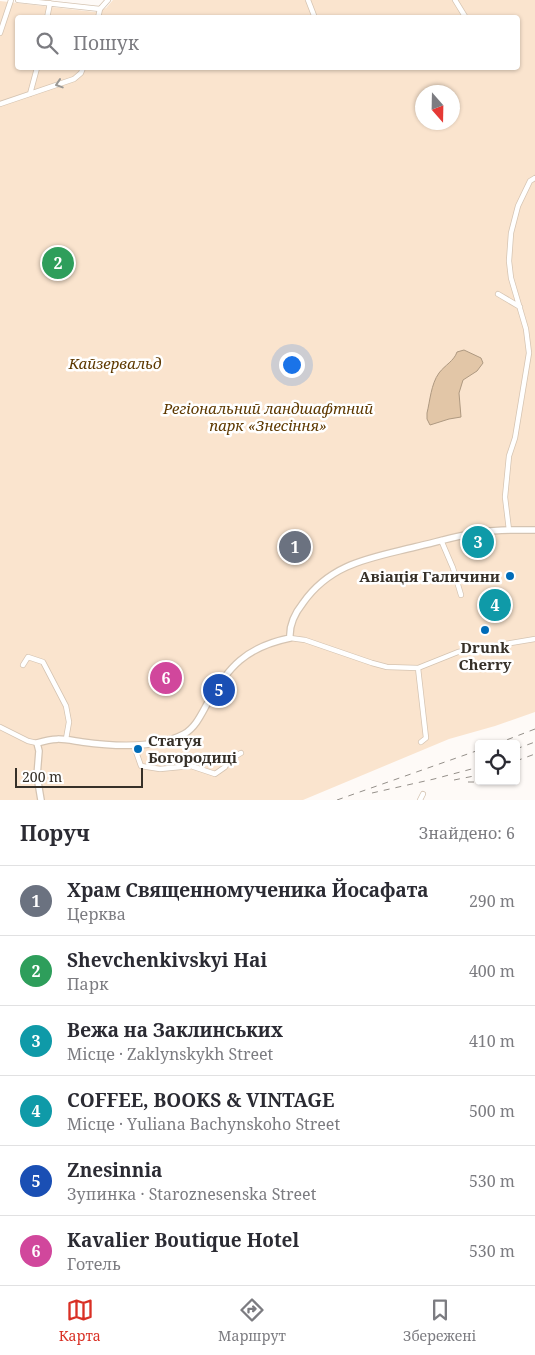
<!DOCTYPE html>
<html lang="uk">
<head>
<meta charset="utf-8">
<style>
	:root { --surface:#fff; --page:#f7f7f7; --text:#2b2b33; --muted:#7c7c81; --line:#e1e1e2; --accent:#d93025 }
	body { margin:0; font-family:"Noto Serif",serif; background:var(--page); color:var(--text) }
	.controls { position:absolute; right:15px; bottom:15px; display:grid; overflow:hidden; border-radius:5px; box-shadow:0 1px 4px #0004 }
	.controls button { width:45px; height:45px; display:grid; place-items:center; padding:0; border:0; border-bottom:1px solid var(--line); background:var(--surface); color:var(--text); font:25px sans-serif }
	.compass { position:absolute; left:415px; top:85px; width:45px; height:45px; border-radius:50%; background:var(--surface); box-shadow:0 1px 4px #0004; rotate:160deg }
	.scale { position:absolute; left:15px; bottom:12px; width:128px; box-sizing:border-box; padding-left:5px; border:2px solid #363028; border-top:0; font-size:14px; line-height:18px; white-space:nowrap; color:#363028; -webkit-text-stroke:4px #fff; paint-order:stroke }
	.you { position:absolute; left:291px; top:364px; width:18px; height:18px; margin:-12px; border:4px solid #fff; border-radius:50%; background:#1a73e8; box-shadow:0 0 0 8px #1a73e833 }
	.badge { display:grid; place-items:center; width:32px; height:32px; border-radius:50%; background:var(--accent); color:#fff; font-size:16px; font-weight:700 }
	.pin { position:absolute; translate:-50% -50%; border:2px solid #fff; box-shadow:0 1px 5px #0006 }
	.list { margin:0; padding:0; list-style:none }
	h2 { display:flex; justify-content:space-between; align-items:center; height:65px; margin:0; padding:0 20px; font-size:21px }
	h2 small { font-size:16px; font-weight:400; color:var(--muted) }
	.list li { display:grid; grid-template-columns:32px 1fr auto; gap:15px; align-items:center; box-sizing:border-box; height:70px; padding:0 20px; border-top:1px solid var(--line) }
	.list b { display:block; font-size:19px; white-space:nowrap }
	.list p { margin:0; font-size:16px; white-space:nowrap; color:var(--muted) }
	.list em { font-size:16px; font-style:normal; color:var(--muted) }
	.icon { flex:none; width:28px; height:28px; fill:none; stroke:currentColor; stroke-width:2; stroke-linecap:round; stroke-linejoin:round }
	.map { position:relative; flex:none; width:535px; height:800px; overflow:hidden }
	.search { position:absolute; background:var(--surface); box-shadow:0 1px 4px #0004; left:15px; right:15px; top:15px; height:55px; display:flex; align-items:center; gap:12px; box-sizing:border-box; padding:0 18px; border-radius:5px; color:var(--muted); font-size:19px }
	.sheet { height:485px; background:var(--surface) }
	nav { display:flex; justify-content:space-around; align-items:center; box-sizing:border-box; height:70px; border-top:1px solid var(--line); background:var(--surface); font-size:14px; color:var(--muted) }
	nav a { display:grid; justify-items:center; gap:2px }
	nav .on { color:var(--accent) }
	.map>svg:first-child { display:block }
	.green { fill:#fae4ce; fill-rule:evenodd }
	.water { fill:#e2c6a7; stroke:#ae9981 }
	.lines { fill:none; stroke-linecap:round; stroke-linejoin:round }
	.minor-casing { stroke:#d5c4b2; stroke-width:6 }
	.tertiary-casing { stroke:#d5c4b2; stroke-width:8 }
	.minor { stroke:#fff; stroke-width:4.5 }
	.tertiary { stroke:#fff; stroke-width:5.5 }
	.rail { stroke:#95908a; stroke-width:1; stroke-dasharray:6 6; stroke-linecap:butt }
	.oneway { stroke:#9a9894 }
	.poi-dot { fill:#006cb8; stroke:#fff; stroke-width:2 }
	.labels { text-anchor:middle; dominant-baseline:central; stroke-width:5; stroke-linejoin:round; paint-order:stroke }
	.park-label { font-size:15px; font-style:italic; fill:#5e3901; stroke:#fff }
	.poi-label { font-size:15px; font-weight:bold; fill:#363028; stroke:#fff; text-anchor:end }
</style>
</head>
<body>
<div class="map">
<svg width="535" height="800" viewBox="0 0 535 800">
	<rect width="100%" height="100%" fill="#fefaf7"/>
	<path class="green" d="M113,0H535V712L495,726L449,739L303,800H0V1L95,12L106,8ZM18,18H518V68H18ZM422,92H452V122H422Z"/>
	<path class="water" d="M464,350L481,358L483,363L477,371L463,380L459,393L461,417L449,419L430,425L427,419V413C430,401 431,384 439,373C445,365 454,361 457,352Z"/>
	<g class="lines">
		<g class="minor-casing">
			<path id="minor" d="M18,0L100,9
				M308,0L315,18
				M455,0L466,18
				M47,18L50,3
				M98,18L100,9L108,0
				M0,33L11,0
				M30,94L37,68
				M0,104L74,79L81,73L83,68
				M498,294L520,307
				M509,530L505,497L509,456L515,438L529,353L526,329L511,278L509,261L511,233L518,206L530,181L535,178
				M441,540L453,568L461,595
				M290,638L305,640L372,663L387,667L418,668L458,652L535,639
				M23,665L28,657L43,662L66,706L69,722L66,739
				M418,668L426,738L421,742
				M0,727L28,741L37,743
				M134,746L141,766L160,769L191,766L215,774L225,767L229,760L241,753
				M420,800L423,794"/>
		</g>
		<g class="tertiary-casing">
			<path id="tertiary" d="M41,800L37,776L39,751L37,743C57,737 62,739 82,742C111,746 156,749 184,734C195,728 201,715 207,704C228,667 246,647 290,638C289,624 295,613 303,603C331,563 371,558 415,547C437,542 459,535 482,532C499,529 517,530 535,530"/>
		</g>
		<use href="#minor" class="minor"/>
		<use href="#tertiary" class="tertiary"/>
		<path class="rail" d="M496,744L535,729
			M516,749L535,742
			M516,761L535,754
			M454,780L479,775
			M468,782H488
			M372,793L434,779L479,767
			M337,800L479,750"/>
	</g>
	<defs><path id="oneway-chevron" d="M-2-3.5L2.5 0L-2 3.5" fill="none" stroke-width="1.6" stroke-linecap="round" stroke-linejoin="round" transform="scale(1.25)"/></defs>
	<use class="oneway" href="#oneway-chevron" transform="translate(59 84) rotate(162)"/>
	<g class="poi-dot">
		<circle cx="510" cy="576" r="5"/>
		<circle cx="485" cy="630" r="5"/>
		<circle cx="138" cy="749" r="5"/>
	</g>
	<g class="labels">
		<g class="park-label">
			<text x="115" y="363">Кайзервальд</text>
			<text x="268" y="408">Регіональний ландшафтний<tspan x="268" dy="17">парк «Знесіння»</tspan></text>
		</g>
		<g class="poi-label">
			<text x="500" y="576">Авіація Галичини</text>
			<text x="485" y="647" text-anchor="middle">Drunk<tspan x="485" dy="17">Cherry</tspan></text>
			<text x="148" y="740" text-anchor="start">Статуя<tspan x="148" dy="17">Богородиці</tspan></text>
		</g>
	</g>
</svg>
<div class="controls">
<button><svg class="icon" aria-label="locate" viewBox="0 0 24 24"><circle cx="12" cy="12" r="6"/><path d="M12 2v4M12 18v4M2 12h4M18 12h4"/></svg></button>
</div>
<svg class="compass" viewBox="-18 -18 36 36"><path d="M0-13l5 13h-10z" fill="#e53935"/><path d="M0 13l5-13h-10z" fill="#7c7c81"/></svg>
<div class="scale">200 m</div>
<div class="you"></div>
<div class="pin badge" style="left:295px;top:547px;background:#6b7280">1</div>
<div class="pin badge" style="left:58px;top:263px;background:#2e9e5b">2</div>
<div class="pin badge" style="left:478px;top:542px;background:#0f9aa8">3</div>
<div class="pin badge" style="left:495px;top:605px;background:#0f9aa8">4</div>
<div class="pin badge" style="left:219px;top:690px;background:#1a4fb4">5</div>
<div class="pin badge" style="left:166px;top:678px;background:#d1479c">6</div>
<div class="search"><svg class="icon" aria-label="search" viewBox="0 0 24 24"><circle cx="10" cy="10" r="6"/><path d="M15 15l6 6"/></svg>Пошук</div>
</div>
<section class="sheet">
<h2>Поруч<small>Знайдено: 6</small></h2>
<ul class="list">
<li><span class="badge" style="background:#6b7280">1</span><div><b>Храм Священномученика Йосафата</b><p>Церква</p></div><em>290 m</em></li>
<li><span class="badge" style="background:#2e9e5b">2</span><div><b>Shevchenkivskyi Hai</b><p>Парк</p></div><em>400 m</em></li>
<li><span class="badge" style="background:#0f9aa8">3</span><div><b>Вежа на Заклинських</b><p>Місце · Zaklynskykh Street</p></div><em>410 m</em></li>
<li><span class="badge" style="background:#0f9aa8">4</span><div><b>COFFEE, BOOKS &amp; VINTAGE</b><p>Місце · Yuliana Bachynskoho Street</p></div><em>500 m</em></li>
<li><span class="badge" style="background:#1a4fb4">5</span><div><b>Znesinnia</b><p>Зупинка · Staroznesenska Street</p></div><em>530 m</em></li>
<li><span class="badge" style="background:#d1479c">6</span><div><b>Kavalier Boutique Hotel</b><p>Готель</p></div><em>530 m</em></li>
</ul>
</section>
<nav>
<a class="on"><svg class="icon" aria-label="map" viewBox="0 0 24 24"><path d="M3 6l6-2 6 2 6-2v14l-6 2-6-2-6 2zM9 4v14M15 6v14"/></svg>Карта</a>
<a><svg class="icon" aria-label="directions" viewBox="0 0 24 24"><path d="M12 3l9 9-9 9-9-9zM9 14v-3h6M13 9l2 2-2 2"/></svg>Маршрут</a>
<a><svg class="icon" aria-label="saved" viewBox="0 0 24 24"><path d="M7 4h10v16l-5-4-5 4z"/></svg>Збережені</a>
</nav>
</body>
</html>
